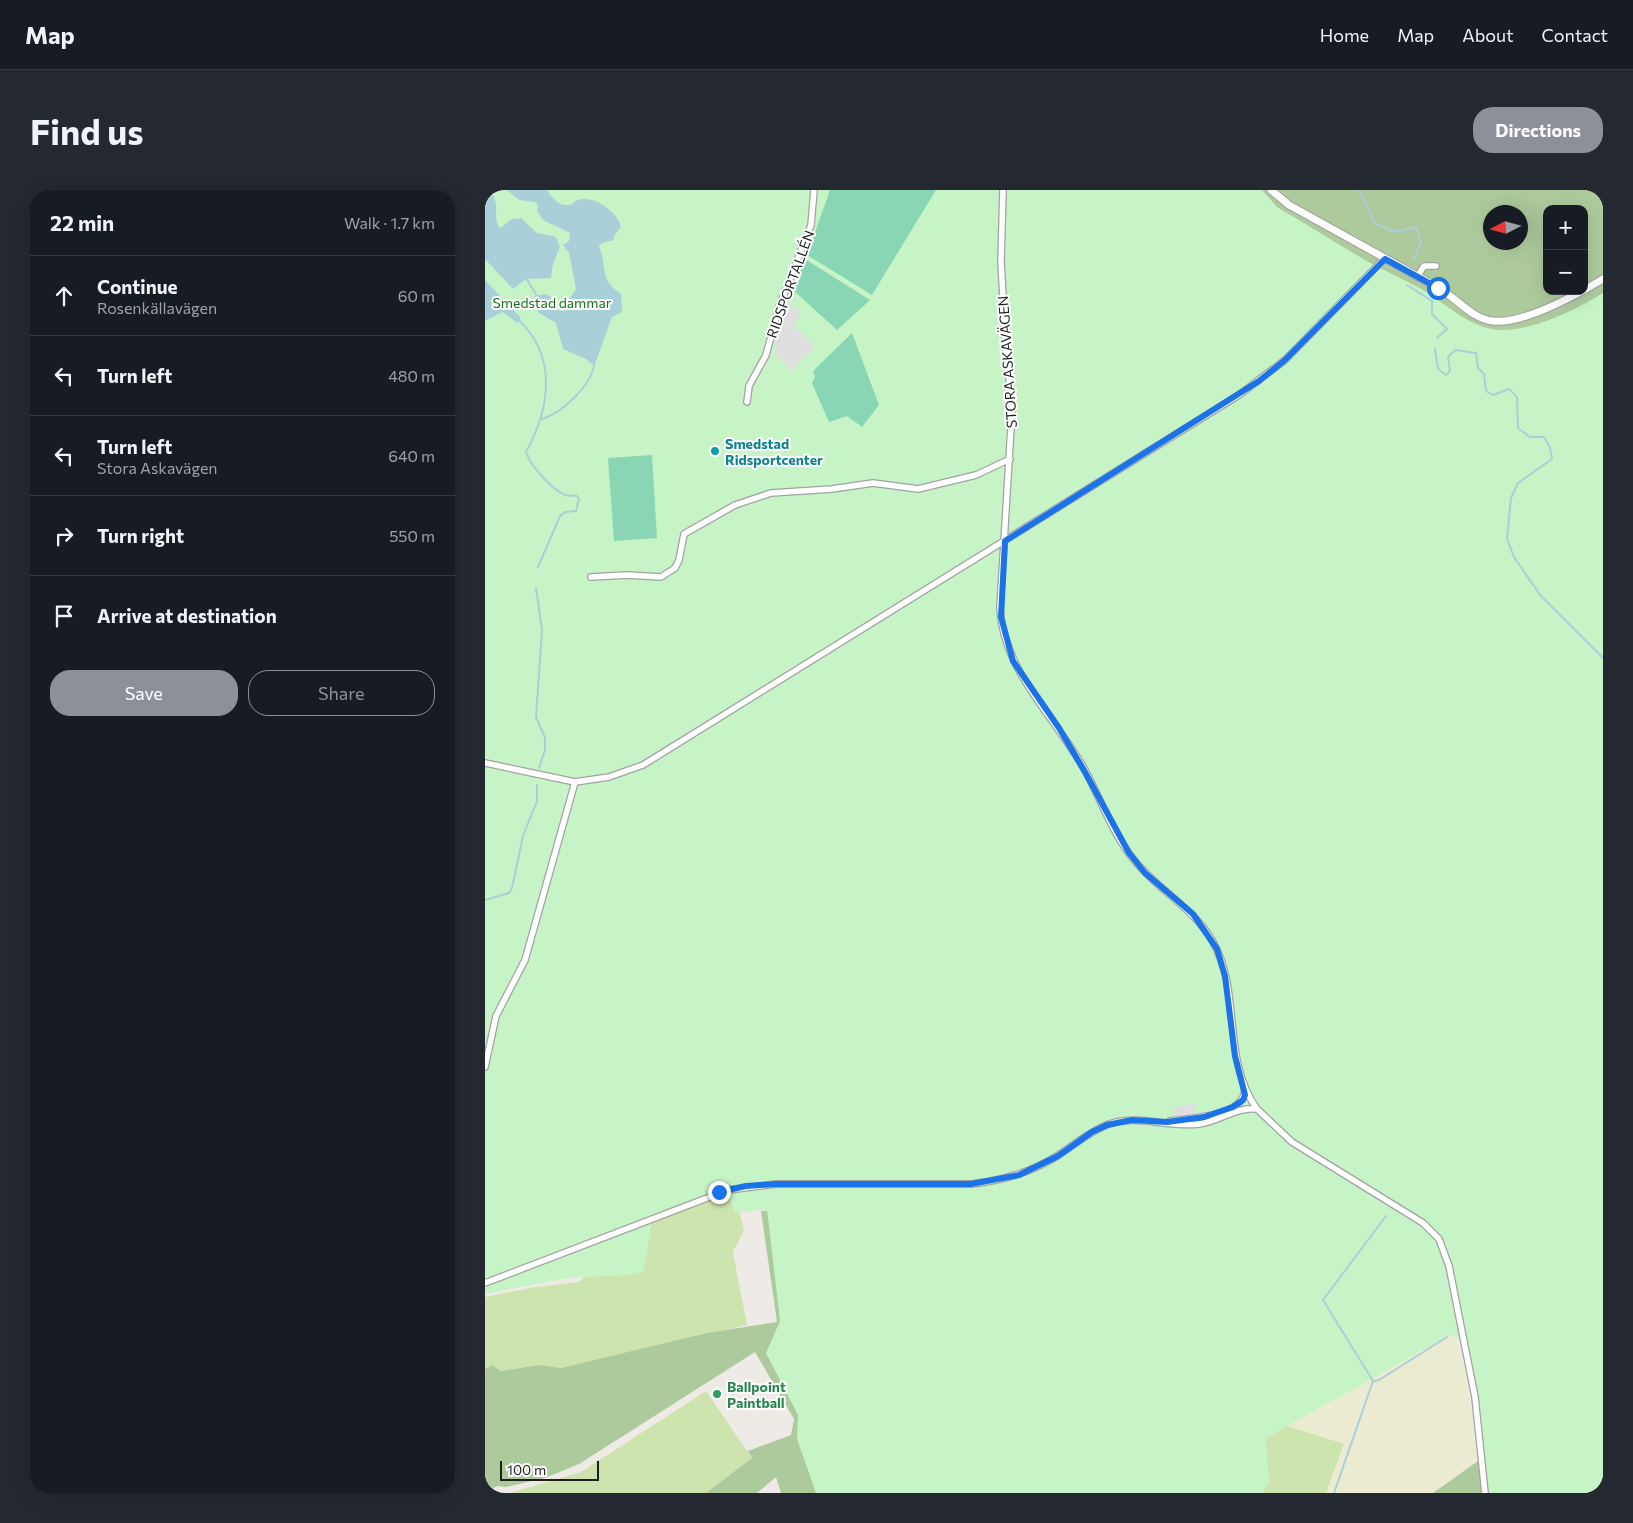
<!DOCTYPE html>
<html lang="en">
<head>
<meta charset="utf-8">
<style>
	:root { --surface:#171b24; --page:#242831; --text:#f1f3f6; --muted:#9ea1a6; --line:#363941; --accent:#8c9099 }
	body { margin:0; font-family:Commissioner,sans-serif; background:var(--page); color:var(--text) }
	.controls { position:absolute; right:15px; top:15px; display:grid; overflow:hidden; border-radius:10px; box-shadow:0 5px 20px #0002 }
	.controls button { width:45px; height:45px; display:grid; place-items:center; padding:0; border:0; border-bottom:1px solid var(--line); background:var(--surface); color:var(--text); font:25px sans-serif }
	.compass { position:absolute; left:998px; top:15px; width:45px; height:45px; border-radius:50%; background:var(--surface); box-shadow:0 5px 20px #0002; rotate:264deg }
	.scale { position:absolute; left:15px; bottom:12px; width:99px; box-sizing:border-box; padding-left:5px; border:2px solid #1e1e1e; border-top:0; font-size:14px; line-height:18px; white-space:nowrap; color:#1e1e1e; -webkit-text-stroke:4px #fff; paint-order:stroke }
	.stop { position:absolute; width:15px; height:15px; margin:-11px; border:4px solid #1a73e8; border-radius:50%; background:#fff }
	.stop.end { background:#1a73e8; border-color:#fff; box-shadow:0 1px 5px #0008 }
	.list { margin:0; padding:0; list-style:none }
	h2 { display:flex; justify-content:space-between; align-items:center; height:65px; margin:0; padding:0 20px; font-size:21px }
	h2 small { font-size:16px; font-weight:400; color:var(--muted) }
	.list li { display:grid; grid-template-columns:32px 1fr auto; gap:15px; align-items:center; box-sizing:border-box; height:80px; padding:0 20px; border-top:1px solid var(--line) }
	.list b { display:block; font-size:19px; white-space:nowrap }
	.list p { margin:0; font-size:16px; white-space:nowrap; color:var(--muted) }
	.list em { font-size:16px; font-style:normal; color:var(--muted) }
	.actions { display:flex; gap:10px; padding:15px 20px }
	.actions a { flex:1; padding:11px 0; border:1px solid var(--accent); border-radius:20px; text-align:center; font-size:18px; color:var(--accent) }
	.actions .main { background:var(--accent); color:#fff }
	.icon { flex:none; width:28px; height:28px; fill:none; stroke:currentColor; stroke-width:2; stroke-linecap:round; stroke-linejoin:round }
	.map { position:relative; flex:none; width:1118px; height:1303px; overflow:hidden; border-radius:20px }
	header { display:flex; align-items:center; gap:30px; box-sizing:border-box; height:70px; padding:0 25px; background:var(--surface); border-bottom:1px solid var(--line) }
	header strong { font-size:24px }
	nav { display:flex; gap:28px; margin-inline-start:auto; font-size:18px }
	.intro { display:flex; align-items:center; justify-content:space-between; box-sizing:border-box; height:120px; padding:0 30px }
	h1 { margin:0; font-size:35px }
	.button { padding:12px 22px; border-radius:20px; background:var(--accent); color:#fff; font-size:18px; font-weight:700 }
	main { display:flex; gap:30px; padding:0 30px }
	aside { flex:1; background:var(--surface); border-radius:20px; box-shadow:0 5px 20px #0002 }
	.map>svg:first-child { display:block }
	.farmland { fill:#ebebd2 }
	.grass { fill:#cde4af }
	.forest { fill:#adca9d; fill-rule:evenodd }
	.park { fill:#c6f4c6 }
	.pitch { fill:#8ad6b4 }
	.parking { fill:#dedede }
	.water { fill:#a9d0d8 }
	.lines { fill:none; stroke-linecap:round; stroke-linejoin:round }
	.stream { stroke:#a9d0d8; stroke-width:2 }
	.minor-casing { stroke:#a2a2a2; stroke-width:8 }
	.tertiary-casing { stroke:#a2a2a2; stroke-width:9 }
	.minor { stroke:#fff; stroke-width:5.5 }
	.tertiary { stroke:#fff; stroke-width:7 }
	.route { stroke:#1a73e8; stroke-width:6 }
	.culture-dot { fill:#0f9aa8; stroke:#fff; stroke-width:2 }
	.leisure-dot { fill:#2e9e5b; stroke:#fff; stroke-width:2 }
	.labels { text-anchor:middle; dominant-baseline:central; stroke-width:4; stroke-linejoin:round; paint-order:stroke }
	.street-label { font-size:14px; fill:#1e1e1e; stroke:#fff }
	.park-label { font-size:14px; fill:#157317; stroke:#fff }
	.culture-label { font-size:14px; font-weight:bold; fill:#0d838f; stroke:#fff; text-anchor:start }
	.leisure-label { font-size:14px; font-weight:bold; fill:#27864d; stroke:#fff; text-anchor:start }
</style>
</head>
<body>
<header>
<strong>Map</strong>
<nav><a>Home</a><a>Map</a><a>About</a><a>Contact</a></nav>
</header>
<div class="intro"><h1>Find us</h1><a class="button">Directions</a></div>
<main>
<aside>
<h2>22 min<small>Walk · 1.7 km</small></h2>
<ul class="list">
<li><svg class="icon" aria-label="ahead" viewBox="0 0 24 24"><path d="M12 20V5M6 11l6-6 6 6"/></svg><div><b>Continue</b><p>Rosenkällavägen</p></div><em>60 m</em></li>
<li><svg class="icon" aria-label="left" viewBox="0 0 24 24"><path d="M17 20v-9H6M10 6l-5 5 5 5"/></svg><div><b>Turn left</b></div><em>480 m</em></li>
<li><svg class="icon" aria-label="left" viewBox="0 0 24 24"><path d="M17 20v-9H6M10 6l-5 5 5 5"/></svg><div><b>Turn left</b><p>Stora Askavägen</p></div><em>640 m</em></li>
<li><svg class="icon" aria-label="right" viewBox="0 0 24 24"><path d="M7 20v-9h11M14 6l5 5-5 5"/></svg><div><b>Turn right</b></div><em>550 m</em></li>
<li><svg class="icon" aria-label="arrive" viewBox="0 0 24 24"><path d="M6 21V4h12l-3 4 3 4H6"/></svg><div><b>Arrive at destination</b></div></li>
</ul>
<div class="actions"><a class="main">Save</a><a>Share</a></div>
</aside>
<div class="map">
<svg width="1118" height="1303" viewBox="0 0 1118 1303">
	<rect width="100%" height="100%" fill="#eeeae5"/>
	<path class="farmland" d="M951,1117L972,1152L980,1178L993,1271L948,1303H841L859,1255L724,1211Z"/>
	<path class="grass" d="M249,1002L259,1040L248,1062L262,1135L76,1178L54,1175L16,1181L7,1175L0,1179V1107L51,1097L94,1092L156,1037L228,1008Z
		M221,1201L267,1268L221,1303H24L96,1282Z
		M724,1211L859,1254L841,1303H769Z"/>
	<path class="forest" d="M527,0H1118V428ZM1062,19H1099V101H1062ZM1006,22H1036V52H1006Z
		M299,1020L416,1303H296L291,1287L272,1303H221L267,1268L263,1261L306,1245L309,1229L270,1162L94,1274L60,1288L21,1297L13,1296L0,1301V1179L7,1175L16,1181L54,1175L76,1178L222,1143L292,1132L276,1021Z
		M993,1271L1003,1303H948Z"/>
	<path class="park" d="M0,0H777L792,17L802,23C828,38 854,55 880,70C899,81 919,89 938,100C961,114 986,139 1015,140C1047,141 1091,120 1118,103V1303H1001L981,1155L966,1144L781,1248L784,1291L778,1303H331L312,1249L313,1225L281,1163L295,1131L282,1019L250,1023L242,1001L167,1029L159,1081L144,1085L83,1088L0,1104Z"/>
	<path class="pitch" d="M345,0H451L387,105L322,65Z
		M320,69L385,110L352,140L307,99Z
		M367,143L394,215L377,237L362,226L344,232L327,193L330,187L328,181Z
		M167,265L172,348L129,351L123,268Z"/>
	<path class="parking" d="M304,112L317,124L308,135L330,156L307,181L289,163L291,160L290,149L294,139L293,131L299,125L296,122Z
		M709,913L711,924L691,929L688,918Z"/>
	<path class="water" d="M0,0H5C17,16 6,27 15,38L27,29L36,28L52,43L71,47L75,57L68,74L66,88L41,89L28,99L0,69Z
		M22,0H62C67,9 76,18 87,14C99,0 132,18 136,37L129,46V50L117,53L114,56C123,78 113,89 136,104L137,122L127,127L110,174L105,173L101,169L78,159L71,133L54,123L48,114L50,106L60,104L65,106L71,120L80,121L84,117L82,112L91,99L84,63L78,55L84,51L85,43L58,30L52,21L53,15L50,12L34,10Z
		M0,90L36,128L32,133L18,122L0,131Z"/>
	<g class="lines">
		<path class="stream" d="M874,0L890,33L910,42L931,37L936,52L929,69
			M41,88L52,106
			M922,95L947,111V124L962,139L952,148
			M33,129C73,167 65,218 41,262C45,275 67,300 80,305C84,306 88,305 92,306L94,309L91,321L80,322L75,326L53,377
			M950,158L953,179L961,185L965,181L963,167L970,160L991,163L993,178L999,184L1001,201L1008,205L1024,199L1032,207L1033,238L1045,247H1059L1065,257L1067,269L1033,293L1026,308L1022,349L1029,367L1055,405L1118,468
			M57,229C77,223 110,193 109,171
			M51,398L57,440L51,527L60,548V560L54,578
			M0,710L24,703L27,698L38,646L52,611V595
			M889,1191L894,1190L962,1147
			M849,1303L888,1191L838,1110L901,1026"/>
		<g class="minor-casing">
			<path id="minor" d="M518,0L516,72L520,142L527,221L515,417C518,482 571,527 601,582C617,612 628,645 650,671C674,701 709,718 728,752C757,804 736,869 772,919
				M932,87L939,76H951
				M262,212L264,196L281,165L294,117L326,35L329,0
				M106,387L142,385L176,387L190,378L194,370L199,344L250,315L286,303L347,299L388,293L433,299L491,285L525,269
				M0,573L90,592
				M0,877L11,826L40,770L90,592L124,587L158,575L754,205L800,170L899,69
				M685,931C705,928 758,927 760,900
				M0,1093L243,1000L291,994H487C518,990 545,983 572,966C589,955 605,941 624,934C655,924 683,938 714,934C734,932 752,916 772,919L807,952L938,1033L954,1049L964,1076L990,1207L1000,1303"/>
		</g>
		<g class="tertiary-casing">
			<path id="tertiary" d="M786,0L804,15C854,43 904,70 954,98C971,108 987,129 1008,131C1034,134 1075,113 1097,101
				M1099,100L1118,89"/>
		</g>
		<use href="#minor" class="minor"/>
		<use href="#tertiary" class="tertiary"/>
	</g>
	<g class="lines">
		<path class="route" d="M234,1002L261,996L291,994H486L534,985L573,966L607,942L622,935L647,930L682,932L719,927L748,917L758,910L760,905L750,866L740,786L732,759L708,724L660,683L644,663L600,582L574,538L528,471L516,427L520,351L774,191L800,170L900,69L953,98"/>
	</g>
	<circle class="culture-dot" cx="230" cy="261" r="5"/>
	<circle class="leisure-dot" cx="232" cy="1204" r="5"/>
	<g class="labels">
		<g class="street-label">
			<text transform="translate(305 94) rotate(-70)">RIDSPORTALLÉN</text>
			<text transform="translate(522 172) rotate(-94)">STORA ASKAVÄGEN</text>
		</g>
		<g class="park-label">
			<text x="67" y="112">Smedstad dammar</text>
		</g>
		<g class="culture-label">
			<text x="240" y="253">Smedstad<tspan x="240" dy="16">Ridsportcenter</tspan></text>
		</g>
		<g class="leisure-label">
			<text x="242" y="1196">Ballpoint<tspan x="242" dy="16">Paintball</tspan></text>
		</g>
	</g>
</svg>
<div class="controls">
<button>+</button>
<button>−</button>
</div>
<svg class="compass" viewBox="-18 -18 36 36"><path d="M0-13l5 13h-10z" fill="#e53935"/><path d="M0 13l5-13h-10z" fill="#9ea1a6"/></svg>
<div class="scale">100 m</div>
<div class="stop" style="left:953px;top:98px"></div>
<div class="stop end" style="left:234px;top:1002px"></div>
</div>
</main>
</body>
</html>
